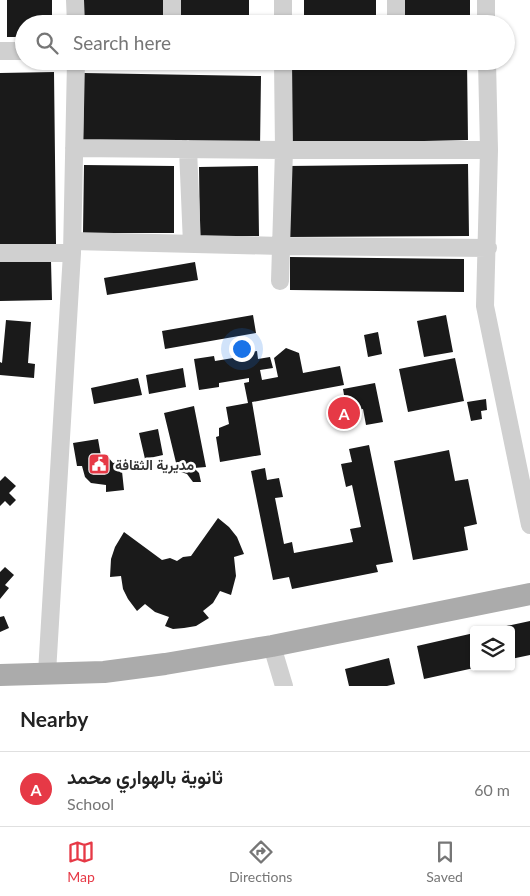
<!DOCTYPE html>
<html lang="en">
<head>
<meta charset="utf-8">
<style>
	:root { --surface:#fff; --page:#f2f2f2; --text:#222; --muted:#767676; --line:#e0e0e0; --accent:#e63946 }
	body { margin:0; font-family:Lato,Vazirmatn,sans-serif; background:var(--page); color:var(--text) }
	.controls { position:absolute; right:15px; bottom:15px; display:grid; overflow:hidden; border-radius:5px; box-shadow:0 1px 4px #0004 }
	.controls button { width:45px; height:45px; display:grid; place-items:center; padding:0; border:0; border-bottom:1px solid var(--line); background:var(--surface); color:var(--text); font:25px sans-serif }
	.you { position:absolute; left:241px; top:348px; width:18px; height:18px; margin:-12px; border:4px solid #fff; border-radius:50%; background:#1a73e8; box-shadow:0 0 0 8px #1a73e833 }
	.badge { display:grid; place-items:center; width:32px; height:32px; border-radius:50%; background:var(--accent); color:#fff; font-size:16px; font-weight:700 }
	.pin { position:absolute; translate:-50% -50%; border:2px solid #fff; box-shadow:0 1px 5px #0006 }
	.list { margin:0; padding:0; list-style:none }
	h2 { display:flex; justify-content:space-between; align-items:center; height:65px; margin:0; padding:0 20px; font-size:21px }
	h2 small { font-size:16px; font-weight:400; color:var(--muted) }
	.list li { display:grid; grid-template-columns:32px 1fr auto; gap:15px; align-items:center; box-sizing:border-box; height:75px; padding:0 20px; border-top:1px solid var(--line) }
	.list b { display:block; font-size:19px; white-space:nowrap }
	.list p { margin:0; font-size:16px; white-space:nowrap; color:var(--muted) }
	.list em { font-size:16px; font-style:normal; color:var(--muted) }
	.icon { flex:none; width:28px; height:28px; fill:none; stroke:currentColor; stroke-width:2; stroke-linecap:round; stroke-linejoin:round }
	.map { position:relative; flex:none; width:530px; height:686px; overflow:hidden }
	.search { position:absolute; background:var(--surface); box-shadow:0 1px 4px #0004; left:15px; right:15px; top:15px; height:55px; display:flex; align-items:center; gap:12px; box-sizing:border-box; padding:0 18px; border-radius:28px; color:var(--muted); font-size:19px }
	.sheet { height:140px; background:var(--surface) }
	nav { display:flex; justify-content:space-around; align-items:center; box-sizing:border-box; height:70px; border-top:1px solid var(--line); background:var(--surface); font-size:14px; color:var(--muted) }
	nav a { display:grid; justify-items:center; gap:2px }
	nav .on { color:var(--accent) }
	.map>svg:first-child { display:block }
	.building { fill:#1a1a1a }
	.lines { fill:none; stroke-linecap:round; stroke-linejoin:round }
	.minor { stroke:#d0d0d0; stroke-width:18 }
	.major { stroke:#ababab; stroke-width:22 }
	.labels { text-anchor:middle; dominant-baseline:central; stroke-width:5; stroke-linejoin:round; paint-order:stroke }
	.poi-label { font-size:14px; font-weight:bold; fill:#333; stroke:#fff; text-anchor:start }
</style>
</head>
<body>
<div class="map">
<svg width="530" height="686" viewBox="0 0 530 686">
	<rect width="100%" height="100%" fill="#fff"/>
	<path class="building" d="M7,0H52V24H24V37H7Z
		M82,0H163L164,24H83Z
		M178,0H249V24H179Z
		M304,0H376V24H304Z
		M402,0H470V24H402Z
		M467,61L468,140L292,144L290,64Z
		M54,72L56,244L0,245V73Z
		M84,73L261,76L260,148L83,145Z
		M468,164L469,236L288,237V166Z
		M84,165L174,166V233H83Z
		M258,166L259,236L200,237L199,167Z
		M290,257L464,259V292L290,290Z
		M51,261L52,300L0,301V262Z
		M195,262L198,280L107,295L104,278Z
		M253,315L256,333L165,349L162,331Z
		M446,315L453,352L424,357L417,321Z
		M6,320L31,322L28,363L35,364L34,378L0,375V362L2,363Z
		M378,332L382,354L368,357L364,335Z
		M286,348L299,353L303,373L340,366L344,385L252,402L261,455L220,462L216,437L219,436V428L229,424L226,407L248,403L244,383L249,382V378L219,383V387L199,390L194,359L214,356L215,361L245,356L244,353L257,351L258,359L270,357L273,368L260,370L262,380L278,377L274,358Z
		M455,358L464,401L408,412L399,369Z
		M183,368L186,387L149,394L146,375Z
		M138,378L142,395L94,404L91,388Z
		M375,383L383,422L366,425L363,409L347,412L343,389Z
		M486,399L487,410L481,411L482,419L471,421L467,402Z
		M194,406L206,467L194,468L199,473L201,482H193L187,474L178,471L164,413Z
		M158,429L163,455L145,459L139,433Z
		M98,439L101,456L108,457L113,463L121,462L124,490L106,492V485L91,483L85,477L82,466H77L73,443Z
		M369,445L393,562L376,565L378,572L292,589L289,577L273,580L251,471L265,468L267,480L279,478L283,497L275,498L284,544L292,542L294,553L353,542L350,529L361,527L352,485L346,487L341,464L352,462L349,449Z
		M449,450L455,481L468,479L477,524L464,527L468,550L413,560L394,461Z
		M5,476L16,486L9,493L16,500L10,506L5,501L0,506V481Z
		M218,518L229,527L237,537L244,554L234,557L236,576L231,595L220,591L213,603L203,611L209,618L196,626L184,628L173,629L165,626L169,617L155,612L145,604L137,611L128,599L123,589L121,576L110,577L111,559L115,547L124,532L162,560L170,558L177,561L183,557L191,556Z
		M5,567L14,575L5,585L9,588L0,599V572Z
		M4,616L9,628L0,632V617Z
		M530,621V655L511,659V630L492,629Z
		M474,633V668L424,679L417,646Z
		M389,658L395,684L387,686H349L345,669Z"/>
	<g class="lines">
		<path class="minor" d="M75,0L76,24
			M172,0V24
			M283,0V24
			M396,0V24
			M486,0V24
			M0,51H24
			M487,61L489,150L485,306L530,525
			M74,148L284,150H489
			M188,149L192,244
			M73,241L281,246L488,248
			M0,253H72
			M280,281L284,150L283,61
			M272,646L284,686
			M47,673L72,253L76,61"/>
		<path class="major" d="M0,675L104,672L165,664L272,646L530,594"/>
	</g>
	<defs>
		<g id="civic-square" transform="scale(1.125)"><rect x="-9" y="-9" width="18" height="18" rx="4" fill="#e63946" stroke="#fff"/><path d="M-.6-6.5H3V-4.5H.6V-3L4-1V1h2V6H-6V1h2V-1L-.6-3ZM-1.2 2.5V6h2.4V2.5Z" fill="#fff"/></g>
	</defs>
	<g fill-rule="evenodd">
		<use href="#civic-square" x="99" y="464"/>
	</g>
	<g class="labels">
		<g class="poi-label">
			<text x="115" y="464">مديرية الثقافة</text>
		</g>
	</g>
</svg>
<div class="controls">
<button><svg class="icon" aria-label="layers" viewBox="0 0 24 24"><path d="M12 4l9 5-9 5-9-5zM3 14l9 5 9-5"/></svg></button>
</div>
<div class="you"></div>
<div class="pin badge" style="left:344px;top:413px">A</div>
<div class="search"><svg class="icon" aria-label="search" viewBox="0 0 24 24"><circle cx="10" cy="10" r="6"/><path d="M15 15l6 6"/></svg>Search here</div>
</div>
<section class="sheet">
<h2>Nearby<small></small></h2>
<ul class="list">
<li><span class="badge">A</span><div><b>ثانوية بالهواري محمد</b><p>School</p></div><em>60 m</em></li>
</ul>
</section>
<nav>
<a class="on"><svg class="icon" aria-label="map" viewBox="0 0 24 24"><path d="M3 6l6-2 6 2 6-2v14l-6 2-6-2-6 2zM9 4v14M15 6v14"/></svg>Map</a>
<a><svg class="icon" aria-label="directions" viewBox="0 0 24 24"><path d="M12 3l9 9-9 9-9-9zM9 14v-3h6M13 9l2 2-2 2"/></svg>Directions</a>
<a><svg class="icon" aria-label="saved" viewBox="0 0 24 24"><path d="M7 4h10v16l-5-4-5 4z"/></svg>Saved</a>
</nav>
</body>
</html>
